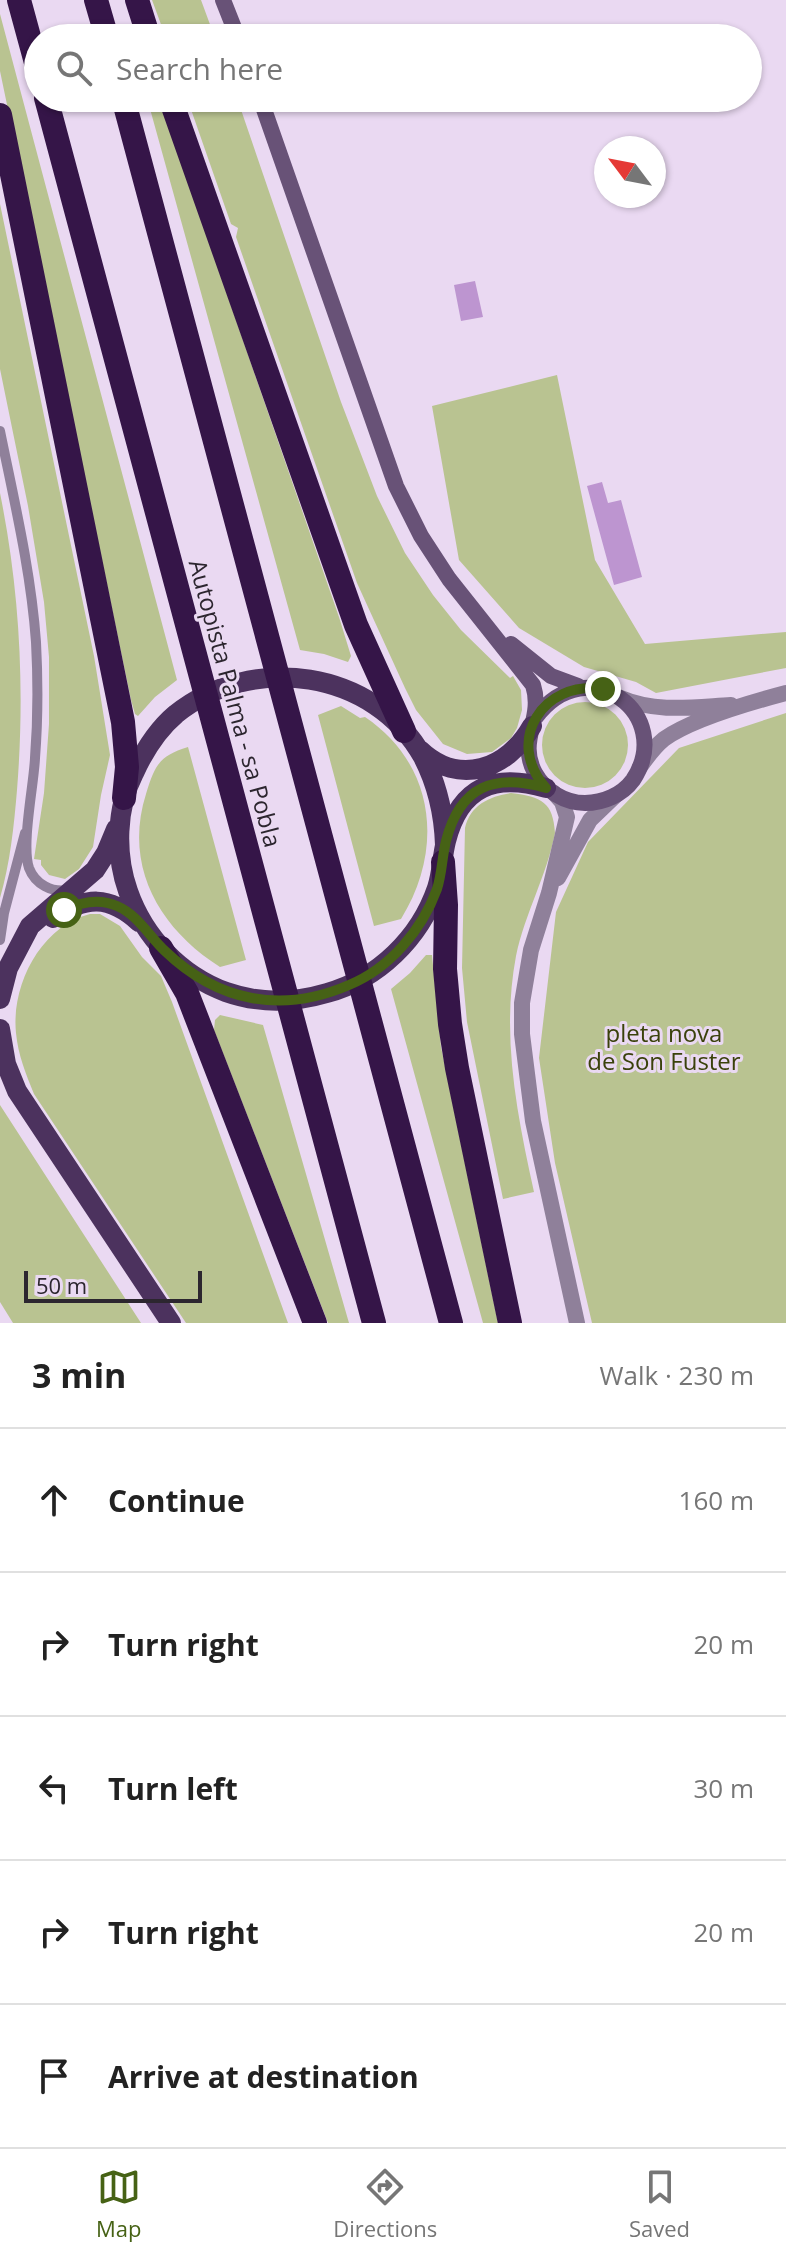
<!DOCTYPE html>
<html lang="en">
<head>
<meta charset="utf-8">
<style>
	:root { --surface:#fff; --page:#f6f6f6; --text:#222; --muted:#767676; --line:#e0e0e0; --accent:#466215 }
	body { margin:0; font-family:"Open Sans",sans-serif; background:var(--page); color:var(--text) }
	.compass { position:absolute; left:594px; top:136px; width:72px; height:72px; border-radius:50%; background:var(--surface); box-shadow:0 2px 6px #0004; rotate:302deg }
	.scale { position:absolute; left:24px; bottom:20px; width:178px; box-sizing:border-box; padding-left:8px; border:4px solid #2c262f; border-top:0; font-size:22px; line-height:28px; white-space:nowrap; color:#2c262f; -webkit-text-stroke:6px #ead9f2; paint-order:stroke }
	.stop { position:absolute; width:24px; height:24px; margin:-18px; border:6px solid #466215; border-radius:50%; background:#fff }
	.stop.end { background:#466215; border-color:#fff; box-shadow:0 2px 8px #0008 }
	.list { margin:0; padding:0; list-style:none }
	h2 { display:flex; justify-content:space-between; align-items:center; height:104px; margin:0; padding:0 32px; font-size:34px }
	h2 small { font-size:26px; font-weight:400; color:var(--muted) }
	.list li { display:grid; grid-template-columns:52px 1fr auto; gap:24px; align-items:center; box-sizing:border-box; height:144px; padding:0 32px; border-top:2px solid var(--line) }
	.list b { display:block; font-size:30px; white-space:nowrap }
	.list em { font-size:26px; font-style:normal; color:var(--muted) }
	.icon { flex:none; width:44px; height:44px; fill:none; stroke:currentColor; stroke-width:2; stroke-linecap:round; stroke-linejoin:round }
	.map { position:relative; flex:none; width:786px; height:1323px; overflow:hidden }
	.search { position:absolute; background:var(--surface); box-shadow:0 2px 6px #0004; left:24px; right:24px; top:24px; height:88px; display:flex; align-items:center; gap:20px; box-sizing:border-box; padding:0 28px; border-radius:44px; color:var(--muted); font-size:30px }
	.sheet { height:824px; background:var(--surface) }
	nav { display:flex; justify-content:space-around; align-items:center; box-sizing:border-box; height:112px; border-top:2px solid var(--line); background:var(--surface); font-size:22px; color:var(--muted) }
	nav a { display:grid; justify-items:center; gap:4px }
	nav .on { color:var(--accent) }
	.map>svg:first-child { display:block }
	.green { fill:#b9c391 }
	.building { fill:#bd95d0 }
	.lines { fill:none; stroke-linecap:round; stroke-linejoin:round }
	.lane { stroke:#8f809a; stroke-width:10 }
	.street { stroke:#8f809a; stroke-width:16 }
	.secondary { stroke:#685277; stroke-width:16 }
	.primary { stroke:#4c325e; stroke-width:20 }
	.highway { stroke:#351548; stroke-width:24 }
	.route { stroke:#466215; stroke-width:10 }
	.labels { text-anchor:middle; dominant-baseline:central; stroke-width:6; stroke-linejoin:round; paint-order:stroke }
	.street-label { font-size:24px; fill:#2c262f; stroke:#ead9f2 }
	.park-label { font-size:24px; fill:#3a410b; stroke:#ead9f2 }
</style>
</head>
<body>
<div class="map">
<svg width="786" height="1323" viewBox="0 0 786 1323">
	<rect width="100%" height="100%" fill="#ead9f2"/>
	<path class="green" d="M152,0H201L215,38H166Z
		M0,14L177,680L155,697L138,716L135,714L131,700L0,71Z
		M147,98H159L339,617L351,656L348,662L324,654L300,650Z
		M187,98H237L341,402L377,496L405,553L433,595L461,630L510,678L513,676L521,690L522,710L517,728L511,738L492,752L467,754L443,744L416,710L405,688L357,583L236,237L238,228L231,224Z
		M0,204L94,656L110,755L101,795L93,847L79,869L65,879L49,875L41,865V860L34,859L44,793L49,724V657L44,602L28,506L0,369Z
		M557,375L595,560L645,644L786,632V668L656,693L636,682L584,667L519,628L459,560L432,406Z
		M0,493C20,592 25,690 17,790C14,826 10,864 0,898Z
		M542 745a43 43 0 1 1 86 0a43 43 0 1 1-86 0Z
		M341,706L360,718L365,717C436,765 444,850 401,919L374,926L318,715Z
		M786,713V1323H592L555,1163L539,1058L556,912L588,842L679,748Z
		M188,747L246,960L220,967C160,929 123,867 146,794C155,765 159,756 188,747Z
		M511,793C542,797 553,802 555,833C547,875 525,913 516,956C501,1036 517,1114 534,1192L503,1199L467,1022L462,968L465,828C470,805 490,796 511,793Z
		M90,914H100L120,926L142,957L161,976L172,1002L288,1323H186L34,1094C26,1074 18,1055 16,1033C11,985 41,926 90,914Z
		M426,955H432L441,1047L498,1323H483L391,989L410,973Z
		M220,1015L263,1025L349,1323H328L214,1030L215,1020Z
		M0,1105L141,1323H13L0,1302Z"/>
	<path class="building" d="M475,281L483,317L461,321L454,285Z
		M602,482L608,503L621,500L642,577L614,585L587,486Z"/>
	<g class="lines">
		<path class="lane" d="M0,431C14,500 31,571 36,642C38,680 38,720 35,758C34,784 21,845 29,868C35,884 52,893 68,890
			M0,940L4,913L25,833"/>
		<path class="street" d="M621,698C656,713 694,707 731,705
			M640,767C647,757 654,747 664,739C692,719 752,702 786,693
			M554,793L562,802L567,817L549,893L531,950L522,1003V1034L533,1121L577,1323
			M558,878L590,820L615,796"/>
		<path class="secondary" d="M223,0L238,38
			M260,98L396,486L421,536L449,579L533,685C544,719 517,740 535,773C545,791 565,803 585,803C603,803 622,795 633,780C676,715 588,648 536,717
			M511,644L551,676L578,686"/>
		<path class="primary" d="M420,750C459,787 508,769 532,726
			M445,845C444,815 437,784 423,757C374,669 252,653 176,714C157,730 144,751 134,773C116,808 115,854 128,891C144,937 180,975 226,992C260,1004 293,1003 327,993C378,979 420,938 437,888C442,873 442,857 446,841C460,786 495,773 546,788
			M53,918C86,896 109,895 139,922
			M0,999L8,968L30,926L95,870L106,853L116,829
			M0,1029L6,1064L17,1091L171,1323"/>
		<path class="highway" d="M19,0L38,70
			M96,0L107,38
			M137,0L149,38
			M46,98L374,1323
			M123,98L451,1323
			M170,98L356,625L404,731
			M0,115L123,722L127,767L124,798
			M443,862L446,905L445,969L450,1024L457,1068L510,1323
			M161,948L187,993L315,1323"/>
	</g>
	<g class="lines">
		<path class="route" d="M64,910C81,902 99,898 117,906C138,915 149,936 165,951C218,1002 282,1014 349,985C390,968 422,930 437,889C442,874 442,857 446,841C460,786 494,773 546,788C504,741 543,680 603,689"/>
	</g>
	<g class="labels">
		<g class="street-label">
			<text transform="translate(236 703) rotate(75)">Autopista Palma - sa Pobla</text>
		</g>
		<g class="park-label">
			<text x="664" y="1032">pleta nova<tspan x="664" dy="28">de Son Fuster</tspan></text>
		</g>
	</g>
</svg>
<svg class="compass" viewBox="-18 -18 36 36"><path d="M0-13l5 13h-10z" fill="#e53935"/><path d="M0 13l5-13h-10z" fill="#767676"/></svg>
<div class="scale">50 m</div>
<div class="stop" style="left:64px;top:910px"></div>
<div class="stop end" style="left:603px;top:689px"></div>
<div class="search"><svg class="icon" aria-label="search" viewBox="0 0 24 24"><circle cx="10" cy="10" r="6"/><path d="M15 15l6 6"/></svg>Search here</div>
</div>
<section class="sheet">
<h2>3 min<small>Walk · 230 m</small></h2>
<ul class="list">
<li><svg class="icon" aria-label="ahead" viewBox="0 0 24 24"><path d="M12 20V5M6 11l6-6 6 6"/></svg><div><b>Continue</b></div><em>160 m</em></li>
<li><svg class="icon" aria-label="right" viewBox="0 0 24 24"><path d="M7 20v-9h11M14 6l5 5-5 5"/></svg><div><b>Turn right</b></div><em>20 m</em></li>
<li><svg class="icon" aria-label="left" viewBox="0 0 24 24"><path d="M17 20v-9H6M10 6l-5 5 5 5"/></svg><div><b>Turn left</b></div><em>30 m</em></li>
<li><svg class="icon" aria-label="right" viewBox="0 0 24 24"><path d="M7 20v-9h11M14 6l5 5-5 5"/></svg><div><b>Turn right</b></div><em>20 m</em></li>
<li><svg class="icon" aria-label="arrive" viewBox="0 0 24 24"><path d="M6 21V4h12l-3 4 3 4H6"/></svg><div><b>Arrive at destination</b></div></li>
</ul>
</section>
<nav>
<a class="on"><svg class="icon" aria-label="map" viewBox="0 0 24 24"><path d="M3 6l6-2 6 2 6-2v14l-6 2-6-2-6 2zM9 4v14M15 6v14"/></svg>Map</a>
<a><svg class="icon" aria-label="directions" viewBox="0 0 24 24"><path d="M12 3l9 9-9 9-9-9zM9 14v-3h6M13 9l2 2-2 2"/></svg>Directions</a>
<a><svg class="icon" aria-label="saved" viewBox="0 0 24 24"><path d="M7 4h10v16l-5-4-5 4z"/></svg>Saved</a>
</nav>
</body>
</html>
